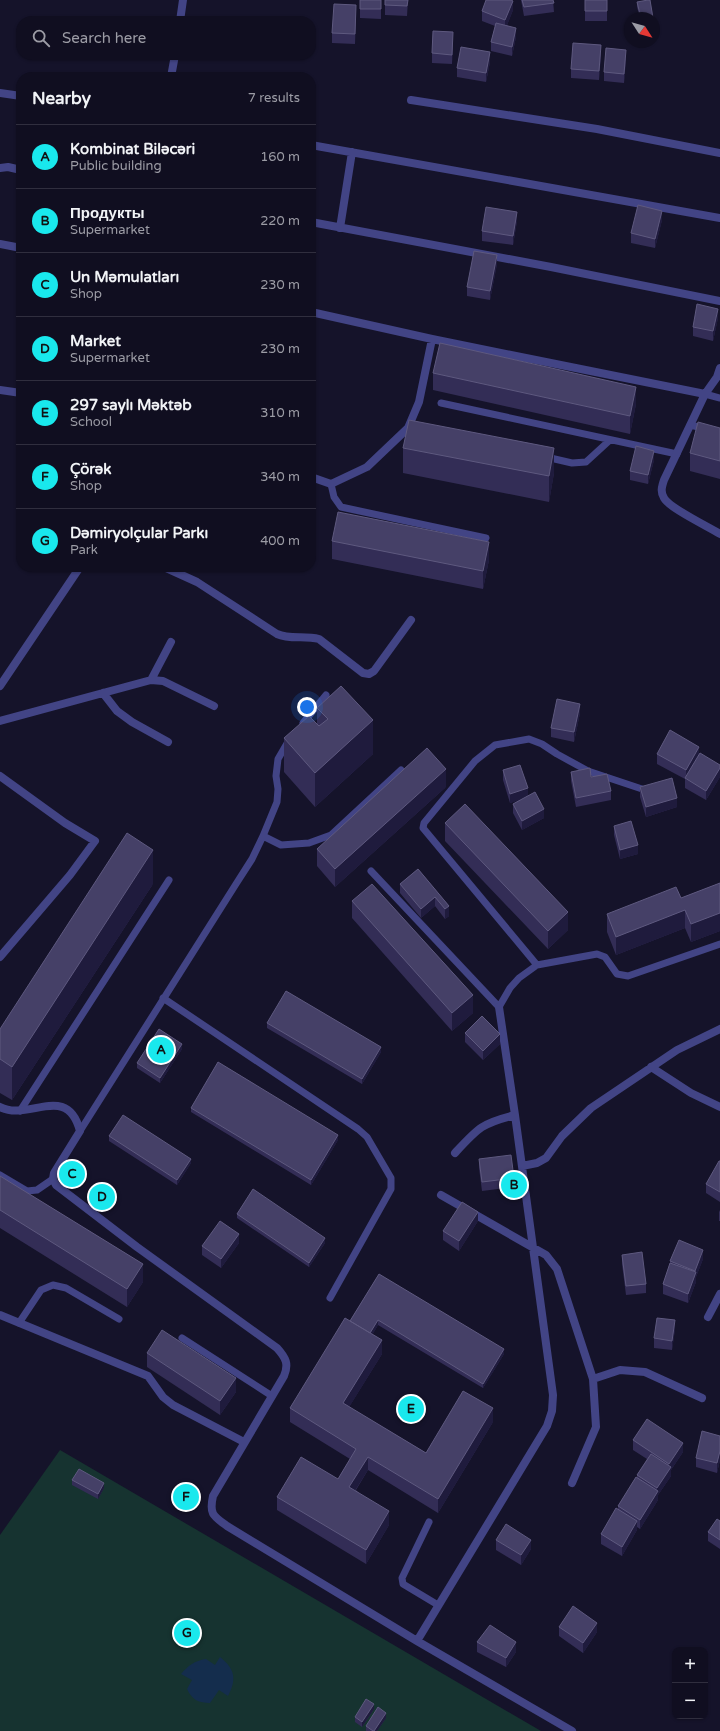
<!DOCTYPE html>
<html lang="en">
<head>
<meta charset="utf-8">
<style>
	:root { --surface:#100e20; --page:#191729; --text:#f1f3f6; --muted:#9c9ca5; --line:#302e3e; --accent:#19e8ed }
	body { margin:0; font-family:"Varela Round",sans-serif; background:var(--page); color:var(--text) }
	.controls { position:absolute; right:12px; bottom:12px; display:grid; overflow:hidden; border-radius:8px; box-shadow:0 1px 3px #0004 }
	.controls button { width:36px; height:36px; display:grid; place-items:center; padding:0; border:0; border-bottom:1px solid var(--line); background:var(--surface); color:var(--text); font:20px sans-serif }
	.compass { position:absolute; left:624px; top:12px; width:36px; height:36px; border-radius:50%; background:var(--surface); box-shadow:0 1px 3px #0004; rotate:126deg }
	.you { position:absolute; left:307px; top:707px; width:14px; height:14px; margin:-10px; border:3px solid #fff; border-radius:50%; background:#1a73e8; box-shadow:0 0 0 6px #1a73e833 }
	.badge { display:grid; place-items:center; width:26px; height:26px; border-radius:50%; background:var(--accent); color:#111; font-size:13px; font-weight:700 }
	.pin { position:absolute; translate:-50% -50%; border:2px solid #fff; box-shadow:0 1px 4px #0006 }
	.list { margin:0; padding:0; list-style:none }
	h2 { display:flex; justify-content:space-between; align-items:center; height:52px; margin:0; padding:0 16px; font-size:17px }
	h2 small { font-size:13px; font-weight:400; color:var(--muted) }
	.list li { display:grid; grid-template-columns:26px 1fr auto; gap:12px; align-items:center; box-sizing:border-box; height:64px; padding:0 16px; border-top:1px solid var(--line) }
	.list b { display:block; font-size:15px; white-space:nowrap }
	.list p { margin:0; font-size:13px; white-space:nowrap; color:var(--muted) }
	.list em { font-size:13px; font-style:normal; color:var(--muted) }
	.icon { flex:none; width:22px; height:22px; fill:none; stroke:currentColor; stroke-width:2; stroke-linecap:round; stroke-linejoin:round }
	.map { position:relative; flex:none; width:720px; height:1731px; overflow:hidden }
	.search { position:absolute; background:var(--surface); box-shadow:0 1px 3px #0004; left:16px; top:16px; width:300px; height:44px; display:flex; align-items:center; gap:10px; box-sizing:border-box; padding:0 14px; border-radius:16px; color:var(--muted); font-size:15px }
	.panel { position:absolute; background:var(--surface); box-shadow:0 1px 3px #0004; left:16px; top:72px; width:300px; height:500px; border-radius:16px }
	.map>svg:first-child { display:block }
	.green { fill:#163330 }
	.water { fill:#142d4d }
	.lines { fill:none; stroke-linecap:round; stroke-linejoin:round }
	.lane { stroke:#424485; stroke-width:7 }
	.street { stroke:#424485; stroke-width:8 }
	.wall { fill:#332d56 }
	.shaded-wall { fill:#1f1b3d }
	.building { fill:#454067; stroke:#5e597f }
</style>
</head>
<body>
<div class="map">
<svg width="720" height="1731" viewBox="0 0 720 1731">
	<rect width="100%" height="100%" fill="#15132a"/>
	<path class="green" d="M60,1450L541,1731H0V1535Z"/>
	<path class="water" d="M220,1657C235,1669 237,1679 228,1696L219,1690L210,1703C199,1703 192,1700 187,1689L192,1680L181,1674C189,1665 194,1661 206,1659L215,1665Z"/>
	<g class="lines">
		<path class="lane" d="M705,394L720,398
			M441,403L677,454
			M690,425L720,432
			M546,457L572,463L586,462L610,440
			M331,484L334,497L341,507L486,538
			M303,723L326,695
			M263,836L277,802L278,789L276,776L278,759L289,740
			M371,871L499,1007L510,988L519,978L537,965L597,954L605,957L617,974L628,976L720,944
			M537,965L423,828L424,823L475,761L495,745L529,739L542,744L557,754L588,771L645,790
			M163,998L358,1129L367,1137L391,1178V1189L330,1298
			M20,1111L169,880
			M80,1131L236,884L252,859L263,836L281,845L309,843L331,835L401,770
			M0,1175L27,1191L37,1190L53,1179
			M19,1323L41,1290L53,1285L66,1288L119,1319
			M182,1338L272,1396
			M429,1522L402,1578L403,1584L438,1605"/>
		<path class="street" d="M180,21L183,0
			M171,77L175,55
			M0,93L21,96
			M411,100L597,129L720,153
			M311,145L720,218
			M0,168L8,167L21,170
			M311,222L551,267L720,301
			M340,228L352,152
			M0,244L21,248
			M311,312L432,339L705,394
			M720,368L717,377L705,394L664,480C662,486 660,492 664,498C669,508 709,527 720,534
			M0,390L21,393
			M311,477L331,484L367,467L408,428L419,402L432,339
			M164,567L197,582L277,634C290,640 305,635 319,639L363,673L369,674L374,671L411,620
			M151,680L171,642
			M0,686L80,567
			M103,693L117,711L132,722L168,742
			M0,721L151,680L163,681L214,706
			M0,776L65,823L95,841L70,875L0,957
			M651,1067L691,1093L720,1107
			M0,1107C28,1122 67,1082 80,1131L54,1173L53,1179L56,1185L137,1247L277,1348C286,1358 289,1364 284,1376L213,1496C209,1514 213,1516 227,1526L417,1641L572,1731
			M455,1153C478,1128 482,1123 515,1115
			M522,1166L537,1163L546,1158L562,1136L591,1108L677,1050L720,1029
			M441,1195L546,1255L557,1269L593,1379L596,1427L572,1483
			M0,1315L148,1376L163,1397L173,1405L244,1442
			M708,1317L720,1294
			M593,1379L620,1370L645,1372L702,1398
			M417,1641L547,1426L552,1411L553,1395L515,1115L499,1007"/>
	</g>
	<path class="wall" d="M360,0H381V19L360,18Z
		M385,0H408L407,16L385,15Z
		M521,0H553L554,12L524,16Z
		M585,0H607V21H585Z
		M637,2L653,18H640L637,7Z
		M513,10L507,25L516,37L512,56L491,51V42L495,26L482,21V11Z
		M356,14L355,44L332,43V33Z
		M453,41L452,64L432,63V53Z
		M601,54L599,80L571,78V69Z
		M626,59L624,83L604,81V72Z
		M490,62L486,82L457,77V68Z
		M662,220L655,248L631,243V233Z
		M517,221L513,245L482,241V231Z
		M497,264L490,300L467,296V287Z
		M718,318L713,341L693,336V327Z
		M433,373L636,404L630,434L433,390Z
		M720,428V479L690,471V453Z
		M403,448L554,473L549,502L403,473Z
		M654,460L648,484L630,480V471Z
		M332,541L489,560L483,589L332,559Z
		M317,708L373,754L315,807L284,772V738L317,724Z
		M580,713L574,742L551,737V728Z
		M657,754H699L720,765V777L706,800L685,788V779L657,764Z
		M503,770L528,796L544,818L522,830L513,813V804L519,800L510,803L503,780Z
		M571,772L591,777L611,791V800L576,807L571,781Z
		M446,787L335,887L317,866V849Z
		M640,787L677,807L646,817L640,797Z
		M445,823L568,930L548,949L445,841Z
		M614,826L638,854L620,859L614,835Z
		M418,869L449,906V916L445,919L435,906L421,918L400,893V884Z
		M720,883V931L691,942L685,928L616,955L607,932V914L681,898Z
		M153,884L12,1100L0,1093V1029Z
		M352,901L473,1013L452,1031L352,918Z
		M267,1023L381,1052L362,1084L267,1028Z
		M465,1033L500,1044L483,1060L465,1042Z
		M182,1049L160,1083L137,1068V1063Z
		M191,1108L338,1140L311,1185L191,1112Z
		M109,1136L191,1163L177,1185L109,1141Z
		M479,1159L514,1178V1187L482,1191L479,1168Z
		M720,1161V1202L706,1193V1184Z
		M0,1176L143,1282L127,1307L0,1228Z
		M720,1210V1221H719V1212Z
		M237,1214L325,1243L309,1267L237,1218Z
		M478,1221L459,1251L443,1240V1231Z
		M239,1243L221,1268L202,1255V1246Z
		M622,1255L646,1284V1293L626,1295L622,1264Z
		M703,1259L696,1277V1282L688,1303L663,1294V1284L670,1265V1261Z
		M379,1274L504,1354L483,1388L378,1325L372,1335L382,1354L349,1407L426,1453L493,1422L438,1513L368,1470L356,1490L389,1525L366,1564L277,1510V1497L338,1479L350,1459L290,1422V1408L350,1321Z
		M675,1329L672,1350L654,1348V1338Z
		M147,1353L236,1392L220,1415L147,1367Z
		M720,1436V1460L717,1473L696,1467V1458Z
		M633,1440L683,1452L671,1470V1476L658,1495V1500L640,1529L637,1527V1530L622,1556L601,1544V1534L618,1510V1506L637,1477V1475L647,1459L633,1450Z
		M72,1480L104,1488L98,1499L72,1485Z
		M720,1521V1549L708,1541V1532Z
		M496,1540L531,1549L521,1565L496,1550Z
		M559,1627L597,1632L583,1653L559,1636Z
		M477,1642L516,1652L506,1667L477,1652Z
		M374,1709L362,1727L355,1722V1717Z
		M386,1718L377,1731H366V1726Z"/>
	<path class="shaded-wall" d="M513,1V10L505,30V20Z
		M356,5V14L355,44V34Z
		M516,28V37L512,56V47Z
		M453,32V41L452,64V55Z
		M601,45V54L599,80V71Z
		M626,50V59L624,83V74Z
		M490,52V62L486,82V73Z
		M662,211V220L655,248V239Z
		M517,212V221L513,245V236Z
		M497,255V264L490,300V291Z
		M718,309V318L713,341V331Z
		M636,387V404L630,434V416Z
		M554,448V473L549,502V476Z
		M654,451V460L648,484V475Z
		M489,542V560L483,589V571Z
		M580,704V713L574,742V732Z
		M373,720V754L315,807V773Z
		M699,747V756L686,780V770Z
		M720,768V777L706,800V791Z
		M446,769V787L335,887V869Z
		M528,788V798L510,803V794Z
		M677,798V807L646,817V807Z
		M544,809V818L522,830V821Z
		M638,845V854L620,859V850Z
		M153,850V884L12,1100V1067Z
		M435,897V906L421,918V909Z
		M449,906V916L445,919V909Z
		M685,910V928L616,955V937Z
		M568,912V930L548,949V931Z
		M720,913V931L691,942V924Z
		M473,995V1013L452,1031V1013Z
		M500,1034V1044L483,1060V1051Z
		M182,1044V1049L160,1083V1078Z
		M381,1047V1052L362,1084V1079Z
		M338,1135V1140L311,1185V1180Z
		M191,1159V1163L177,1185V1180Z
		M478,1212V1221L459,1251V1241Z
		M239,1234V1243L221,1268V1259Z
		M325,1238V1243L309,1267V1263Z
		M703,1250V1259L696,1277V1282L688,1303V1294L695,1276V1271Z
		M143,1264V1282L127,1307V1289Z
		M378,1320V1325L370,1339V1334Z
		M675,1320V1329L672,1350V1341Z
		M382,1340V1354L343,1417V1403Z
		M504,1349V1354L483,1388V1384Z
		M236,1378V1392L220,1415V1401Z
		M493,1408V1422L438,1513V1499Z
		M683,1443V1452L671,1470V1476L658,1495V1500L640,1529V1520L657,1493V1488L669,1469V1464Z
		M720,1451V1460L717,1473V1463Z
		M368,1457V1470L349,1500V1487Z
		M104,1483V1488L98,1499V1494Z
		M389,1511V1525L366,1564V1550Z
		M637,1521V1530L622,1556V1547Z
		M531,1540V1549L521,1565V1555Z
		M597,1623V1632L583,1653V1643Z
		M516,1642V1652L506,1667V1658Z
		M374,1704V1709L362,1727V1722Z
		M386,1713V1718L377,1731H374Z"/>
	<path class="building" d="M360,0H381V9H360Z
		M385,0H408L407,6L385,5Z
		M486,0H511L513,1L505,20L482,11Z
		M522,0H553L554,3L524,7Z
		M585,0H607V11H585Z
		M648,0H650L653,18H641L637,2Z
		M334,4L356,5L355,34L332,33Z
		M496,23L516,28L512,47L491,42Z
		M433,31L453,32L452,55L432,53Z
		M573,43L601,45L599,71L571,69Z
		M461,47L490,52L486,73L457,68Z
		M606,48L626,50L624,74L604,72Z
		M638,205L662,211L655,239L631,233Z
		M486,207L517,212L513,236L482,231Z
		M474,251L497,255L490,291L467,287Z
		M697,304L718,309L713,331L693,327Z
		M440,343L636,387L630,416L433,373Z
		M409,420L554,448L549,476L403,448Z
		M698,422L720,428V461L690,453Z
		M636,446L654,451L648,475L630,471Z
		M338,512L489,542L483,571L332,541Z
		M341,686L373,720L315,773L284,738L309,716L319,726L328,719L317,708Z
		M557,699L580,704L574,732L551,728Z
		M670,730L699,747L686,770L657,754Z
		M427,748L446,769L335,869L317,849Z
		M700,753L720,765V768L706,791L685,778Z
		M520,765L528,788L510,794L503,770Z
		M590,768L591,777L607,774L611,791L576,798L571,772Z
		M672,778L677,798L646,807L640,787Z
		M535,792L544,809L522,821L513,804Z
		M465,804L568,912L548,931L445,823Z
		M631,821L638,845L620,850L614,826Z
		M127,833L153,850L12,1067L0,1059V1029Z
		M418,869L449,906L445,909L435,897L421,909L400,884Z
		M720,883V913L691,924L685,910L616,937L607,914L676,887L681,898Z
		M372,884L473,995L452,1013L352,901Z
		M286,991L381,1047L362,1079L267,1023Z
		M482,1016L500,1034L483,1051L465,1033Z
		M159,1029L182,1044L160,1078L137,1063Z
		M218,1062L338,1135L311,1180L191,1108Z
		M123,1115L191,1159L177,1180L109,1136Z
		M511,1155L514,1178L482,1182L479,1159Z
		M719,1161H720V1192L706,1184Z
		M0,1176L143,1264L127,1289L0,1210Z
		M253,1189L325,1238L309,1263L237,1214Z
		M462,1202L478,1212L459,1241L443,1231Z
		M220,1221L239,1234L221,1259L202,1246Z
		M679,1240L703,1250L695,1271L670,1261Z
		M642,1252L646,1284L626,1286L622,1255Z
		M670,1263L696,1272L688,1294L663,1284Z
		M379,1274L504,1349L483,1384L378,1320L370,1333L350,1321Z
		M345,1318L382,1340L343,1403L426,1453L463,1391L493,1408L438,1499L368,1457L349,1487L389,1511L366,1550L277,1497L301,1457L338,1479L356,1449L290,1408Z
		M657,1318L675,1320L672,1341L654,1338Z
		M162,1330L236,1378L220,1401L147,1353Z
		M647,1419L683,1443L669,1464L633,1440Z
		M702,1431L720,1436V1451L717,1463L696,1458Z
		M651,1454L671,1467L657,1488L637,1475Z
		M79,1469L104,1483L98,1494L72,1480Z
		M636,1477L658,1491L640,1520L618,1506Z
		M616,1508L637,1521L622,1547L601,1534Z
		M717,1519L720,1521V1540L708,1532Z
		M506,1524L531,1540L521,1555L496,1540Z
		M573,1606L597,1623L583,1643L559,1627Z
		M490,1625L516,1642L506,1658L477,1642Z
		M366,1699L374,1704L362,1722L355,1717Z
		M378,1707L386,1713L374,1731H373L366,1726Z"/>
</svg>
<div class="controls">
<button>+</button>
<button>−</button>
</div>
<svg class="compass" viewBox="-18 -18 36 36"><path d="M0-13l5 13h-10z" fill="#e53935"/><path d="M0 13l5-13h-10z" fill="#9c9ca5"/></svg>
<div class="you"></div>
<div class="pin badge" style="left:161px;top:1050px">A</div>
<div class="pin badge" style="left:514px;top:1185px">B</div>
<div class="pin badge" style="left:72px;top:1174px">C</div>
<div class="pin badge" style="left:102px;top:1197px">D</div>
<div class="pin badge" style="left:411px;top:1409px">E</div>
<div class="pin badge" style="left:186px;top:1497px">F</div>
<div class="pin badge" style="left:187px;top:1633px">G</div>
<div class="search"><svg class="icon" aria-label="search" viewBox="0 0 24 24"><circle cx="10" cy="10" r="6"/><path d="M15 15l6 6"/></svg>Search here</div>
<section class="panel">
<h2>Nearby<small>7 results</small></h2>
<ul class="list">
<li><span class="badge">A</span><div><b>Kombinat Biləcəri</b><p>Public building</p></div><em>160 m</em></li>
<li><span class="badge">B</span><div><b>Продукты</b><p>Supermarket</p></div><em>220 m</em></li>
<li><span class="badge">C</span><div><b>Un Məmulatları</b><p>Shop</p></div><em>230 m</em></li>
<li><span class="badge">D</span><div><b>Market</b><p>Supermarket</p></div><em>230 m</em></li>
<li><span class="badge">E</span><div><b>297 saylı Məktəb</b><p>School</p></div><em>310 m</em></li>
<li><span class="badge">F</span><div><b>Çörək</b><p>Shop</p></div><em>340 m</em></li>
<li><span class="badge">G</span><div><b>Dəmiryolçular Parkı</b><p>Park</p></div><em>400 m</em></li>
</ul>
</section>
</div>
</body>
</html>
